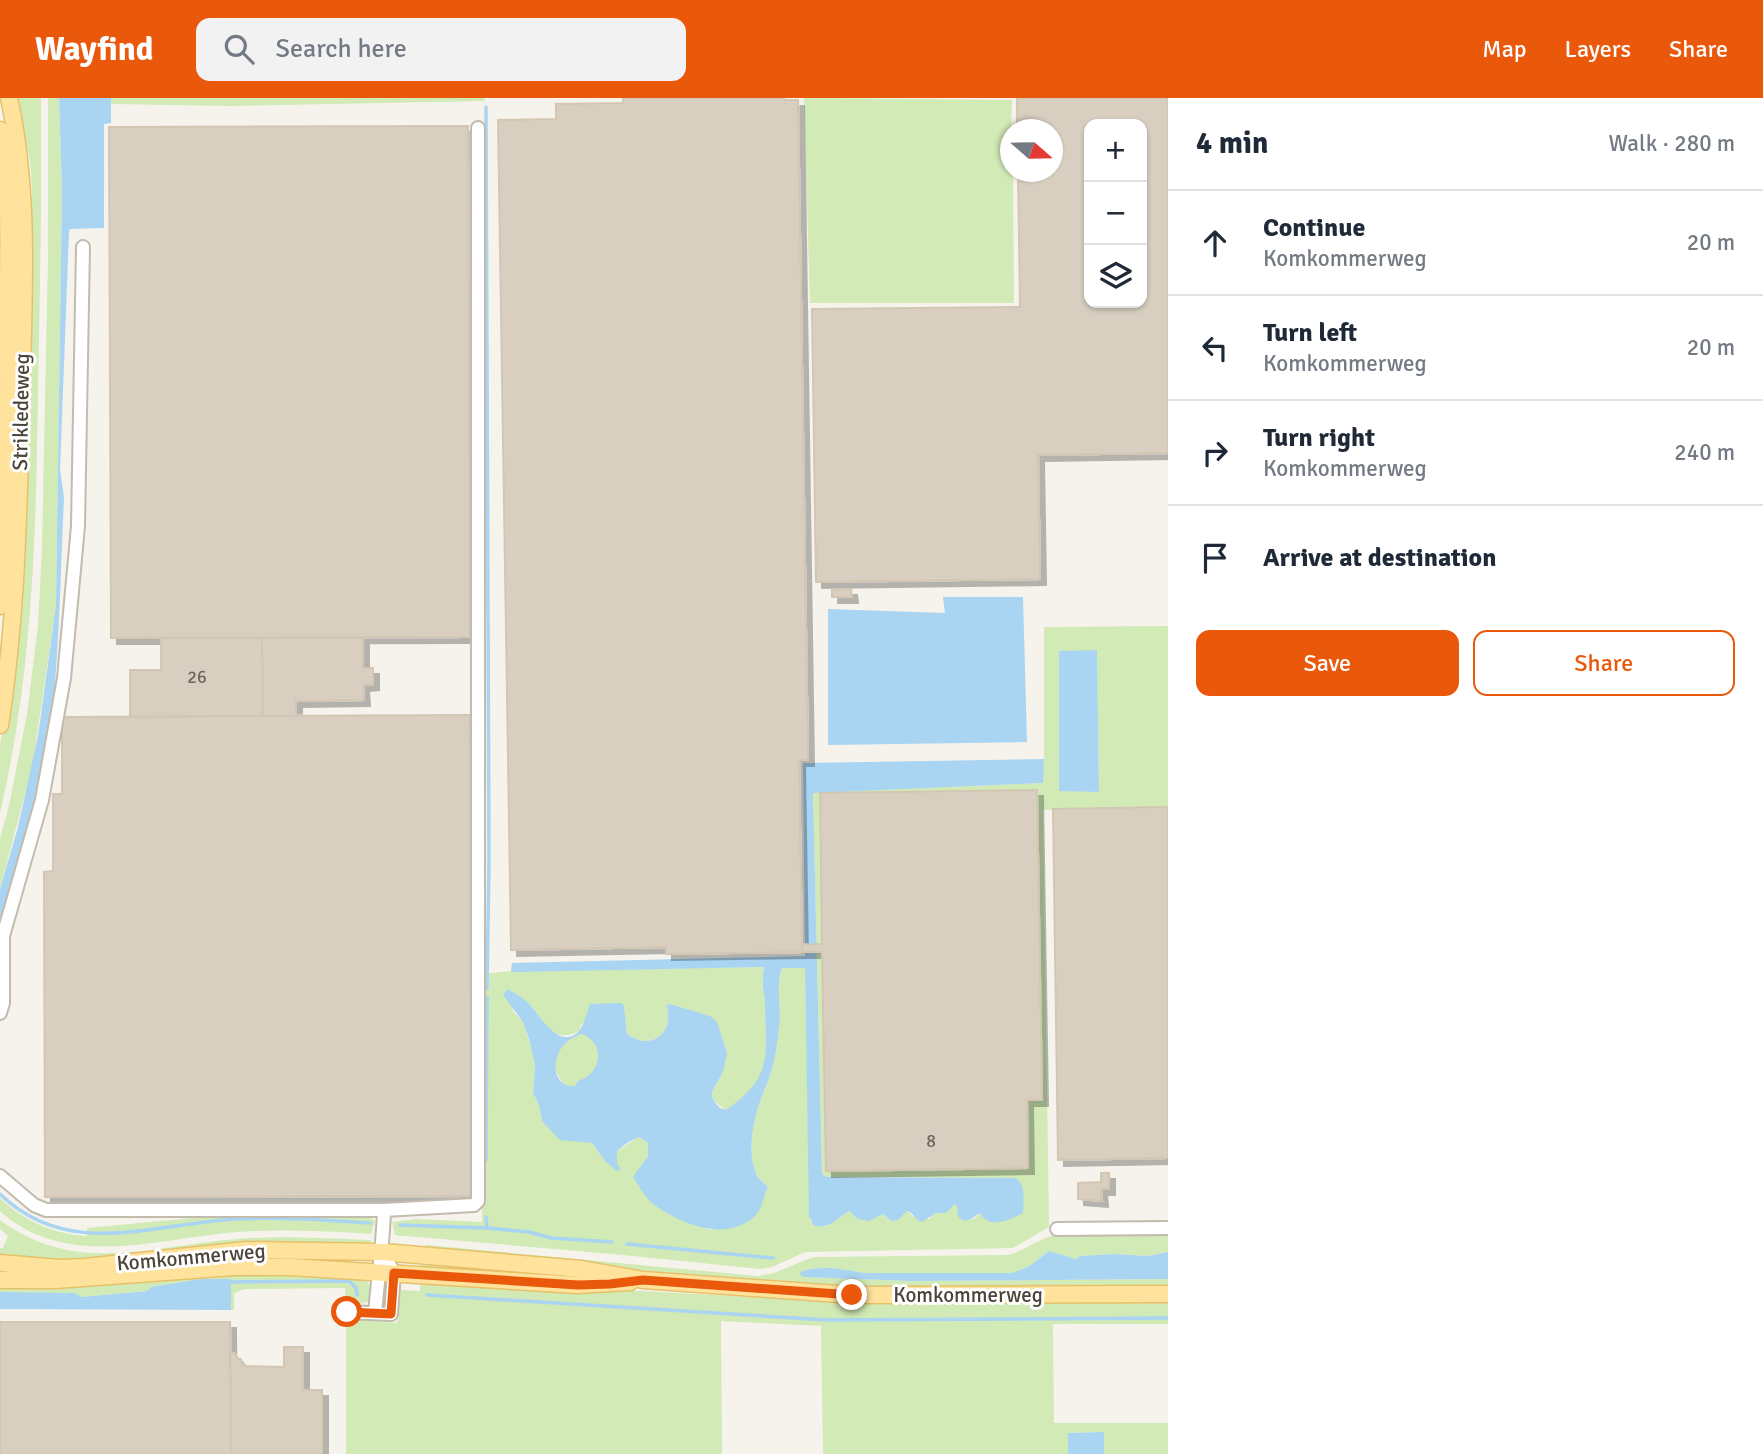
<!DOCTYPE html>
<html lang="en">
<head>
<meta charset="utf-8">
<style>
	:root { --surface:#fff; --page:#f2f2f3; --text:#1f2937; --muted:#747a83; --line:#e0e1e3; --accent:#ea580c }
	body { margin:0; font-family:Signika,sans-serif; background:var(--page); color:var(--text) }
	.controls { position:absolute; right:21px; top:21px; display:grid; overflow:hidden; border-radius:14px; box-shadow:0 2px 5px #0004 }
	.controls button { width:63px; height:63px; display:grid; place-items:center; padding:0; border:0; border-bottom:2px solid var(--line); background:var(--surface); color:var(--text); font:35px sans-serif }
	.compass { position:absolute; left:1000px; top:21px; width:63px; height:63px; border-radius:50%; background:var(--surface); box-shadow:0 2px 5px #0004; rotate:110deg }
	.stop { position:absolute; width:21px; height:21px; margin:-16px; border:5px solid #ea580c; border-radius:50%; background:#fff }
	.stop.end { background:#ea580c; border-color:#fff; box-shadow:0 2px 7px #0008 }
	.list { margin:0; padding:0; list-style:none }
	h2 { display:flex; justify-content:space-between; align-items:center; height:91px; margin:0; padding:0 28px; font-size:30px }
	h2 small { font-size:23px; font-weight:400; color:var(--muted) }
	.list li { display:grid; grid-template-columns:46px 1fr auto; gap:21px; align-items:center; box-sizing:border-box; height:105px; padding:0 28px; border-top:2px solid var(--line) }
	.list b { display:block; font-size:26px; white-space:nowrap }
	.list p { margin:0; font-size:23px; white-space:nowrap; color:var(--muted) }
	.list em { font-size:23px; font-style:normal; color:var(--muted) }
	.actions { display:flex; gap:14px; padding:21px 28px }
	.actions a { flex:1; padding:16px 0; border:2px solid var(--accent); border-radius:14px; text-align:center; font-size:24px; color:var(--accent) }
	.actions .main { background:var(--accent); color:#fff }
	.icon { flex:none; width:38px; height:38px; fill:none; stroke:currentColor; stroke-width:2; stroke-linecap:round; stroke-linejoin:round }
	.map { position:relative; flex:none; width:1168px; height:1356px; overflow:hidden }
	header { display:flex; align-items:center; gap:42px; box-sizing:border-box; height:98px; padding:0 35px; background:var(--accent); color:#fff }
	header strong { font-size:33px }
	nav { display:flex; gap:38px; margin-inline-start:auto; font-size:24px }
	.search { width:490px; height:63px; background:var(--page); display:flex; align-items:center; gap:18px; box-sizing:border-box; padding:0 24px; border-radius:14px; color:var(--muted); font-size:26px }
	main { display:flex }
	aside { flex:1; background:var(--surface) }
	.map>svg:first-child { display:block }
	.green { fill:#d2eab5; fill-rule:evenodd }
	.water { fill:#a9d4f2; fill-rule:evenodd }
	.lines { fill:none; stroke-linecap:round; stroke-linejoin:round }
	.stream { stroke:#a9d4f2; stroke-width:3.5 }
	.building { fill:#d8cfc1; stroke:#d3c7b4; stroke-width:2; fill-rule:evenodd; filter:url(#shadow) }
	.minor-casing { stroke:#c2bbae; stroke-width:16 }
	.major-casing { stroke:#e6c16a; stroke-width:19 }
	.minor { stroke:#fff; stroke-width:12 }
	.major { stroke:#ffe39c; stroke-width:16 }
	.route { stroke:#ea580c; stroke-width:9 }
	.labels { text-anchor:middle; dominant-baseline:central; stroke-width:6; stroke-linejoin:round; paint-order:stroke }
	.number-label { font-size:18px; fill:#6e675b }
	.street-label { font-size:21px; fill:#4b4439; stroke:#fff }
</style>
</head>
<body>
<header>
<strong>Wayfind</strong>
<div class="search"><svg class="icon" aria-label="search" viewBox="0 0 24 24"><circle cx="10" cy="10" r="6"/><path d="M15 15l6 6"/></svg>Search here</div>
<nav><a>Map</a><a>Layers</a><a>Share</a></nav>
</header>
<main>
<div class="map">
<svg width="1168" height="1356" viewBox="0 0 1168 1356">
	<defs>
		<filter id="shadow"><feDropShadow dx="6" dy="6" stdDeviation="0" flood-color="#0004"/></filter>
	</defs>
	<rect width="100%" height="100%" fill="#f6f3ec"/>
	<path class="green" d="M13,0H41C42,97 40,195 38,292C36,435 33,575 0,715V647L10,583L26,154L32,95L31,72L29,57Z
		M48,0H59L62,91L56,507L33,665L0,791V741L10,703L27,616L38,527L42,450L48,160Z
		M111,0H485L484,3L231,8L111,6Z
		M804,0L1012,2L1010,74H1013L1014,205H810Z
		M1168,528V709L1043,712L1049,1129L1013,1150L805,1154L772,1169L760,1171L623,1157L395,1137L392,1124L417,1121L482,1124L483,876L511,873L764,869C761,886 764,890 765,907C767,958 773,979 726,1013L713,1002L712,994L723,974L687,911L670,906L667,907C668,915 669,923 666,930C658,946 640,946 627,936L624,908L581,927L579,933C553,947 546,924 531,908C524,901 516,896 508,891L513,913L523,924L533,955L535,967L533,995L539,1007L542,1023L592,1045L605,1063L617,1066V1053L639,1039L648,1045V1058L634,1079C653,1111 676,1123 712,1132L765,1094L768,1088C745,1075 751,1034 757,1013C761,997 770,982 773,967C776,953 780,932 779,918C778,903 777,885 782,870H805L810,1124L827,1128L849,1113L854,1117L883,1116L889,1122L900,1119L907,1113L913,1118L929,1121C936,1112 948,1113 955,1106L969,1122L975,1120L1015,1080L827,1079L822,1076L813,694L1042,685L1044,661V529ZM1059,553H1097L1099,694L1059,692Z
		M582,936C620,950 585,993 569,989C563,987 561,982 558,977C548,958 564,941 582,936Z
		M0,1100C24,1123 53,1136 87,1138V1130L235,1116L370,1119L375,1123L371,1136C327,1133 281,1131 237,1134C159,1140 66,1173 0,1113Z
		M0,1122C78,1179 151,1147 238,1141C282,1137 328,1141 372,1142L363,1148L86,1165L0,1161V1150H3L8,1138L0,1131Z
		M1058,1136L1168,1138V1154L1148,1158L1115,1156L1080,1158L1076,1161L1049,1153L1028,1169L1012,1175H864C844,1171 822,1167 802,1173L803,1179L911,1183L1168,1181V1188C1059,1189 949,1194 839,1189C700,1183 561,1166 423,1150L426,1147L758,1178L774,1175L813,1159L1008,1157C1026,1152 1040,1140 1058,1136Z
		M422,1162L610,1181L421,1173Z
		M227,1173L361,1179L368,1184L372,1193L368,1203C362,1207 352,1207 346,1204L345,1190L245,1191L234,1195V1212H231V1181H201L151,1189L147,1193L82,1199L0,1194V1186L69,1185L90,1187Z
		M421,1181L861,1205L1168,1204V1226H1053L1054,1325H1168V1356H1104V1334L1068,1335V1356H823L821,1228L721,1223L722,1356H346V1223L349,1221L397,1225L401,1192L420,1193Z"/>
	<path class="water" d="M59,0H111V25L104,26V130L70,131L69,134L60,372L64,399C61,462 60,524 55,586C49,659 26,752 0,820V791L18,729L38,638L56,507L62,91Z
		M943,499H1023L1027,644L828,647V511L945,515Z
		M1097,552L1099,694L1059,693V553Z
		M1044,661L1043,685L813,695L822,1076L827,1079L1015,1080C1027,1086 1023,1103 1023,1115C1010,1122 989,1132 980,1115L969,1122H962L957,1117L958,1110L955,1106L946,1115H936L922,1124C915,1122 914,1115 907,1113L898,1122L891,1123L883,1116L869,1123L858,1121L849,1113C838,1120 827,1133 813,1127L809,1118L805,870H782C775,889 782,910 779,929C778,941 776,955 773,967C770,982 761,997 757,1013C751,1034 745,1076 768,1088C764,1097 762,1111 755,1118C725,1145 681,1126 653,1106C645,1099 639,1088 633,1079L648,1058V1045L639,1039L627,1045L617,1053V1066L621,1071L617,1073L605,1063L592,1045L560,1042L542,1023L539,1007L533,995L535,967L529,941L523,924L503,897L508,891C516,896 525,901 531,908C541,919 560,953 579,933C584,927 587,914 590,906L621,905L624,908L627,936C640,946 658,946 666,930C669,923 668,915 667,907L670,906L710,918L717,924L727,955L723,974L712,994L713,1002L720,1010L726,1012C773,979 766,958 765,907C764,891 761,886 764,869L514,874L511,873L512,865L805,858L803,665ZM582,936C606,945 602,976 578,983L575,988C548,991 548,945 582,936Z
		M1049,1153L1076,1161L1080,1158L1115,1156L1148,1158L1168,1154V1181L911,1183L803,1179L800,1176L802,1173C822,1167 844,1171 864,1175H1012L1028,1169Z
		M201,1181H231V1212L0,1211V1194L74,1195L82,1199L147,1193L151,1189Z
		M1104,1334V1356H1068V1335Z"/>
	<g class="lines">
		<path class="stream" d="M486,9L489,763L487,891
			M486,1062L487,899
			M0,1096C68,1162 152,1126 236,1121C280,1119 325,1122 370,1125
			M486,1119L487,1130
			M400,1127L487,1130L529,1134L551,1140L612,1144
			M627,1146L773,1160
			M228,1184L349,1183L356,1190L357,1197
			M427,1197L827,1222L1168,1220"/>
	</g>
	<path class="building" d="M623,0H784V2H798L808,662H799L802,854L666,856V849L511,852L498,22L556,21V6L623,5Z
		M1017,0H1168V355L1038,357L1040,481L816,484L812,211L1020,209L1018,74H1052V32H1017ZM1089,26H1142V205H1089Z
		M468,28L470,539L111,540L109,29Z
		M832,491H851L852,499H832Z
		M161,540H262L263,618L130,619V572H161Z
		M262,540H363V570H373V586L363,587L364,602L296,603V618H263Z
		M470,617L471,1098L45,1099L44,774L53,773V696H62V619Z
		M1037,692L1042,1002H1027L1028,1070L826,1073L822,854H802V847L822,846L820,695Z
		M1168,709V1060L1058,1062L1053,711Z
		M1101,1075H1109V1091H1101L1102,1103L1078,1101V1085L1101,1084Z
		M0,1224H230L231,1356H0Z
		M284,1249H303V1292H322V1356H231L230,1255H234L244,1268L284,1269Z"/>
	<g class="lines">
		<g class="minor-casing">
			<path id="minor" d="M0,915L3,905V838L42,702L64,580L78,428L83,149
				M0,1078L34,1107L46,1112H384L474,1107L478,1103V30
				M1057,1131L1168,1130
				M347,1214L391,1216L394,1175L383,1154
				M375,1215C378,1180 383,1147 384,1112"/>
		</g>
		<g class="major-casing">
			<path id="major" d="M0,32C12,100 8,167 7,235C6,326 6,417 0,508
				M0,627C18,511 19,393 22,276C24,185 29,90 9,0
				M0,1165L59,1170L85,1169L246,1152L383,1154L582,1171L643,1182L852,1197L1168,1196
				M0,1182H55L234,1169H290L577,1187L630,1184"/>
		</g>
		<use href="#minor" class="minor"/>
		<use href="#major" class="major"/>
	</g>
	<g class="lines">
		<path class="route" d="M347,1214L391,1216L394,1175L578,1187L610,1186L643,1182L852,1197"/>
	</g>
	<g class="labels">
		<g class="number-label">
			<text x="197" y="579">26</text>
			<text x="931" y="1043">8</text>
		</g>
		<g class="street-label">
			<text transform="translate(21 314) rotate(-89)">Strikledeweg</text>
			<text transform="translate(191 1159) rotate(-5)">Komkommerweg</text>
			<text x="968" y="1197">Komkommerweg</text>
		</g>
	</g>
</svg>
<div class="controls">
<button>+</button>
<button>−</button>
<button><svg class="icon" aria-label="layers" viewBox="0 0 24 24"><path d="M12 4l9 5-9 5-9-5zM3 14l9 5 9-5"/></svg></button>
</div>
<svg class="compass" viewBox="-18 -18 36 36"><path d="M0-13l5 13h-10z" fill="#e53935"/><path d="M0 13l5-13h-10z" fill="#747a83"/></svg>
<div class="stop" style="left:347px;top:1214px"></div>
<div class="stop end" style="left:852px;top:1197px"></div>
</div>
<aside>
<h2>4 min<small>Walk · 280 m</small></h2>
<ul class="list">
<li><svg class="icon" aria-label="ahead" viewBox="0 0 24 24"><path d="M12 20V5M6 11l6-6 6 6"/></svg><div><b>Continue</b><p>Komkommerweg</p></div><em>20 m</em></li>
<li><svg class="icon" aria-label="left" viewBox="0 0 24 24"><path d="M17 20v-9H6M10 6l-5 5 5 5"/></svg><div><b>Turn left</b><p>Komkommerweg</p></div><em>20 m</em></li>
<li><svg class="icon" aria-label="right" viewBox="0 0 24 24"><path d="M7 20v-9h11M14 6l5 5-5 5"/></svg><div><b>Turn right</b><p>Komkommerweg</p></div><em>240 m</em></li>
<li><svg class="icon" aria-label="arrive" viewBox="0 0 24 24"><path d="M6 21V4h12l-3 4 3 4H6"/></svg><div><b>Arrive at destination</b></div></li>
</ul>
<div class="actions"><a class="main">Save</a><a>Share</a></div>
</aside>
</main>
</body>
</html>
